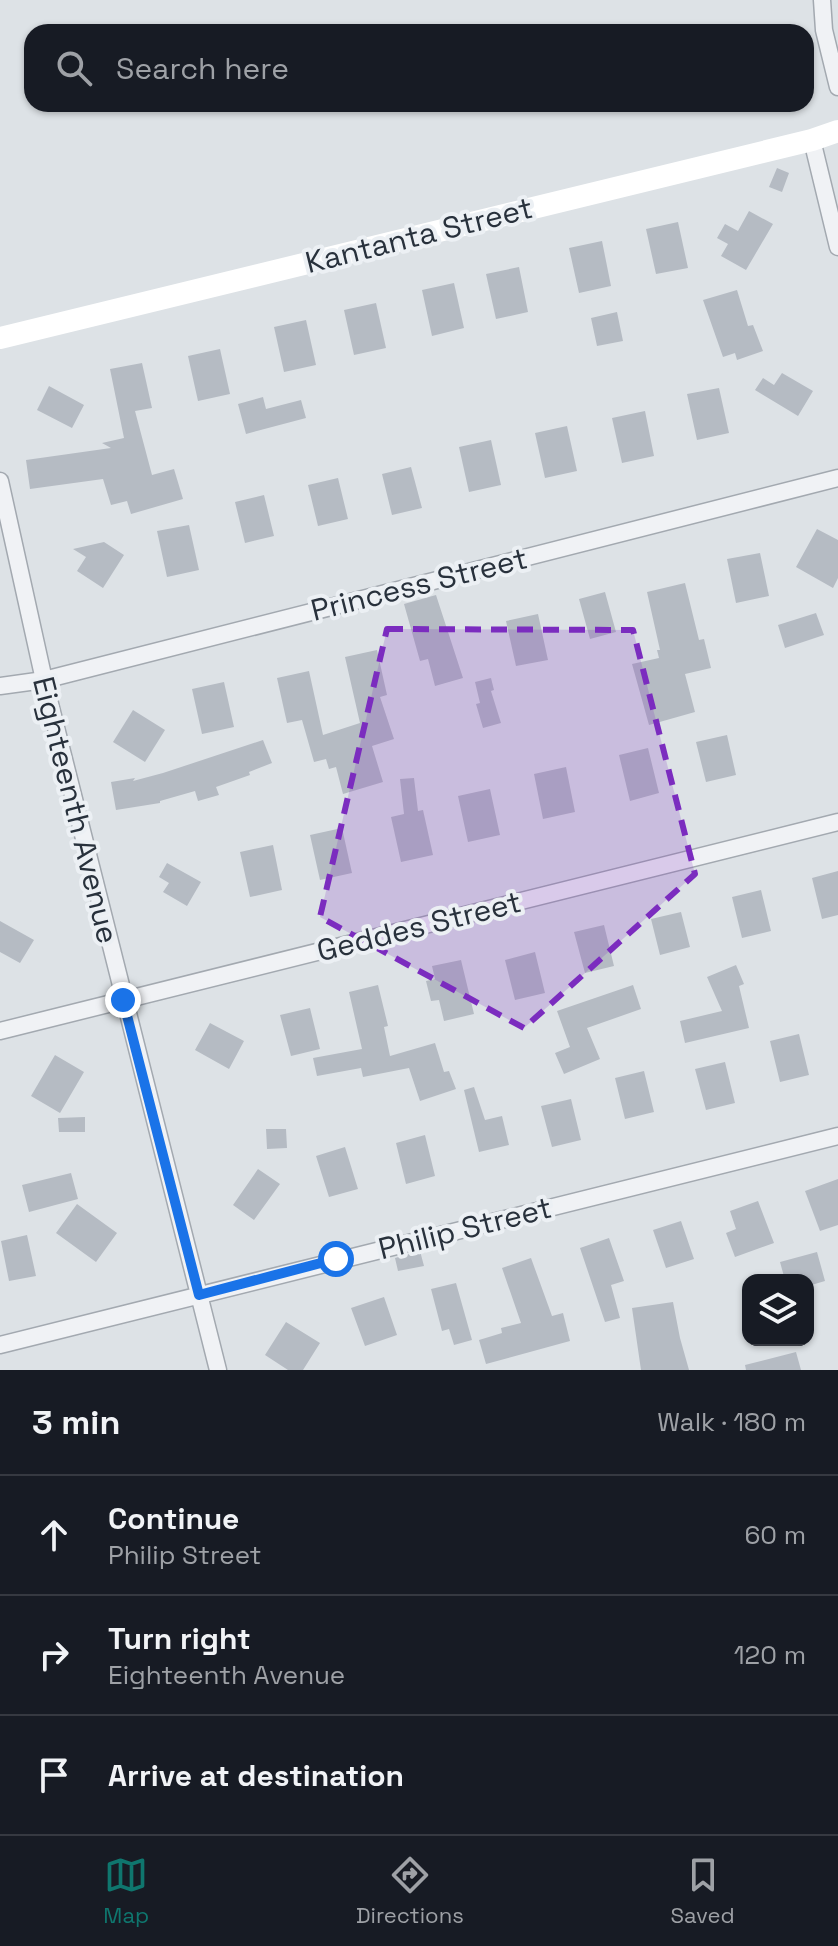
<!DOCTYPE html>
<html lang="en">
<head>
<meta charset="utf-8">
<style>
	:root { --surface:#171b24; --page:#20242c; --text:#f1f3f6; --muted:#9ea1a6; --line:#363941; --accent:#0f766e }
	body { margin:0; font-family:"Space Grotesk",sans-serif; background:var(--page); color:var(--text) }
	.controls { position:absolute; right:24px; bottom:24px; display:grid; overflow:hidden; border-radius:16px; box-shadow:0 2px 6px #0004 }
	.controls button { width:72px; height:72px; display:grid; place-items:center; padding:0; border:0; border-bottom:2px solid var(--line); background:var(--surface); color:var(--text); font:40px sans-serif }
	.stop { position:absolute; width:24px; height:24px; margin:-18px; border:6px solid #1a73e8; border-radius:50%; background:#fff }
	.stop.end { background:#1a73e8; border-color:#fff; box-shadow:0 2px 8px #0008 }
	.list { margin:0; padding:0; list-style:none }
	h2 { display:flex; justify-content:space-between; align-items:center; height:104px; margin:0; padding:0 32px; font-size:34px }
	h2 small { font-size:26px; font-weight:400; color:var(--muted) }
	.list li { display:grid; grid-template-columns:52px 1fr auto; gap:24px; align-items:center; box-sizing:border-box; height:120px; padding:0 32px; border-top:2px solid var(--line) }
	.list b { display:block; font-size:30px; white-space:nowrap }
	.list p { margin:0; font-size:26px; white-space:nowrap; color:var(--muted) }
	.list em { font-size:26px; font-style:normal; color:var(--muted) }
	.icon { flex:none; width:44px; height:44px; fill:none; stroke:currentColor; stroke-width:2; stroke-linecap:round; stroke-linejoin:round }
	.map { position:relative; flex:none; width:838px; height:1370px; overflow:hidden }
	.search { position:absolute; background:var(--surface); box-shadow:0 2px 6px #0004; left:24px; right:24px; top:24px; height:88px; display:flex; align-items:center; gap:20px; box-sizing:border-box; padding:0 28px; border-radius:24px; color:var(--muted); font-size:30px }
	.sheet { height:464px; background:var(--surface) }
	nav { display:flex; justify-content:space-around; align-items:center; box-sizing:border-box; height:112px; border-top:2px solid var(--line); background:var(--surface); font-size:22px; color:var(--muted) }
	nav a { display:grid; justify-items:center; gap:4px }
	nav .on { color:var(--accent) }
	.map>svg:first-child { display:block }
	.building { fill:#b5bbc3 }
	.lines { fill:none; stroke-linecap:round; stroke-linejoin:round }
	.street-casing { stroke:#a3a9b0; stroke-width:19 }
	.street { stroke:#f0f2f5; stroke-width:16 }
	.secondary { stroke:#fff; stroke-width:22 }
	.route { stroke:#1a73e8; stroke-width:10 }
	.marked { fill:#7b2cbf; fill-opacity:0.2; stroke:#7b2cbf; stroke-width:6; stroke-dasharray:16 10; stroke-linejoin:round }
	.labels { text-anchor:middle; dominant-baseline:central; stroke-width:8; stroke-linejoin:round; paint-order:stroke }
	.street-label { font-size:30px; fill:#28313c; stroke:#ecf0f4 }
</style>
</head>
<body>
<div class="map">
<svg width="838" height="1370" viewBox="0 0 838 1370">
	<rect width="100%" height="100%" fill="#dde2e6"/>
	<path class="building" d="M777,168L789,173L782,192L769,187Z
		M749,211L773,224L746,270L721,256L728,244L717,238L725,224L738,231Z
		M678,222L688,268L656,274L646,229Z
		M602,241L611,286L579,293L569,248Z
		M519,267L528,312L496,319L486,274Z
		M454,283L464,328L432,336L422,290Z
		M737,290L748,326L753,325L763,351L737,360L735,353L723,357L703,300Z
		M376,303L386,348L354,355L344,310Z
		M617,312L623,341L597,346L591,318Z
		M306,320L316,365L284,372L274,327Z
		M220,349L230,394L198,401L188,356Z
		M142,363L152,408L135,411L152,475L174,469L183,499L131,514L127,501L111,505L103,479L30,489L26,460L111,448L102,443L124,438L110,369Z
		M782,373L813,391L798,416L755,390L763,378L774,385Z
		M49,386L84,405L72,428L37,410Z
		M719,388L729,433L697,440L687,394Z
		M263,397L266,409L301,400L306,418L246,434L238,404Z
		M645,411L654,456L622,463L612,418Z
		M567,426L577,471L545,478L535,433Z
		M491,440L501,485L469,492L459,447Z
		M411,467L422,508L392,515L382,474Z
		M338,478L348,519L318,526L308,485Z
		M264,495L274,536L245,543L235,502Z
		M189,525L199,570L167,577L157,531Z
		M817,529L838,540V578L833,588L796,567Z
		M104,542L124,555L103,588L77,571L86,557L73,549Z
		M760,553L769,596L736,603L727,559Z
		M685,583L699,640L704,639L711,668L685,674L695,712L649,725L632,664L659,658L657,650H660L647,592Z
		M605,592L616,632L590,639L579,599Z
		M436,595L463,678L435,686L428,659L420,661L404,604Z
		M816,613L824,635L785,648L778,625Z
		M538,614L548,660L516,666L506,621Z
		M377,650L387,695L380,697L394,739L372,746L383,782L343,794L336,767L329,769L326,759L314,762L302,720L287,723L277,678L309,671L323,735L360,723L345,657Z
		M491,678L494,690L491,691L501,723L483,728L476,704L480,703L475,682Z
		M224,682L234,727L202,734L192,689Z
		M133,710L165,730L145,762L113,742Z
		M727,735L736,775L706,782L696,742Z
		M263,740L272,763L249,772L250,775L216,787L219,795L198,801L195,791L160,801V803L116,810L111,782L135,778L133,781L163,773Z
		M648,748L659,793L630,801L619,755Z
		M566,767L575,812L543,819L534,774Z
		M414,778L418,811L423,810L433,855L401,862L391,817L404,814L400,779Z
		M490,789L500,835L468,842L458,796Z
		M342,828L352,873L320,880L310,835Z
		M273,845L282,890L250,897L240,852Z
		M167,863L201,882L187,906L163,892L169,883L159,877Z
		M838,871V915L822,919L812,878Z
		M761,890L771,931L742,938L732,897Z
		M681,912L690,947L660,955L651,919Z
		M0,921L34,940L20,963L0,952Z
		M604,925L614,966L585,973L574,932Z
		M535,952L545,993L515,1000L505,960Z
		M461,960L474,1014L444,1021L439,1000L431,1001L426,981L435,979L432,966Z
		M736,965L744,984L739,986L749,1028L685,1043L680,1021L722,1011L707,977Z
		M378,985L388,1026L384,1027L390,1056L435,1043L444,1072L449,1071L456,1089L420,1101L409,1068L363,1077L361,1068L317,1076L313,1058L362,1049L349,992Z
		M633,985L641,1009L587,1028L600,1059L564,1074L555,1053L570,1047L557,1011Z
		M310,1008L320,1049L291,1056L280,1015Z
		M210,1023L244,1041L229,1069L195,1050Z
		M799,1034L809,1075L780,1082L770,1041Z
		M55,1055L84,1072L60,1113L31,1096Z
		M725,1062L735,1103L706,1110L695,1069Z
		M644,1071L654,1112L625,1119L615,1078Z
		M474,1087L485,1120L502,1116L509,1145L479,1152L464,1090Z
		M571,1099L581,1140L552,1147L541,1106Z
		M85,1117V1132H59L58,1118Z
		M266,1129H286L287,1148L267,1149Z
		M425,1135L435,1176L406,1184L396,1143Z
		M345,1147L358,1189L329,1197L316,1156Z
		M258,1169L280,1184L254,1220L233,1205Z
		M71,1173L78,1199L29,1212L22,1185Z
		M838,1179V1225L820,1231L805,1191Z
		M758,1201L774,1243L735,1257L726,1233L736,1229L730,1211Z
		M77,1204L117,1233L96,1262L56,1233Z
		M681,1221L694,1259L666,1268L653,1230Z
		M27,1235L36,1276L9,1281L1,1241Z
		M609,1238L624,1281L611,1285L620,1318L605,1322L580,1248Z
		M420,1251L424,1266L398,1271L395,1258Z
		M817,1252L825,1281L808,1286V1280H785L780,1262Z
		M531,1258L552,1316L563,1313L570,1341L486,1364L479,1340L502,1333L501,1328L521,1323L502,1268Z
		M456,1283L472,1340L454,1345L449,1329L442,1331L431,1289Z
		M384,1297L397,1335L365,1346L351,1308Z
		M673,1302L680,1338L689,1370H641L632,1308Z
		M286,1322L320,1343L303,1370H288L265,1355Z
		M796,1352L801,1370H746L745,1365Z"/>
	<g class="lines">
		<g class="street-casing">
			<path id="street" d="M822,0L824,30L838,87
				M812,140L838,247
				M0,481L44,680L218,1370
				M0,686L44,680L838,478
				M0,1031L838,822
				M0,1345L838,1136"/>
		</g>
		<use href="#street" class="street"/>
		<path class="secondary" d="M0,338L812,140L838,131"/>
	</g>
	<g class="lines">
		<path class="route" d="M123,1000L199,1295L336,1259"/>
	</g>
	<path class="marked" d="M387,629L633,630L695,874L524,1028L320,917Z"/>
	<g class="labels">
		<g class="street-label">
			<text transform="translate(419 235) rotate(-14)">Kantanta Street</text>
			<text transform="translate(419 584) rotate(-14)">Princess Street</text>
			<text transform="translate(76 810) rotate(76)">Eighteenth Avenue</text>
			<text transform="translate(419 926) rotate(-14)">Geddes Street</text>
			<text transform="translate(465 1228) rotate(-14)">Philip Street</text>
		</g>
	</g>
</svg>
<div class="controls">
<button><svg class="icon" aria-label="layers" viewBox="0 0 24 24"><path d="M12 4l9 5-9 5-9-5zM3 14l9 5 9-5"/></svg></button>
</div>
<div class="stop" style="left:336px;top:1259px"></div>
<div class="stop end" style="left:123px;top:1000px"></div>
<div class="search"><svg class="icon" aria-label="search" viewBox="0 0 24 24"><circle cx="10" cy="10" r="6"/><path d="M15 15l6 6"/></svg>Search here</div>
</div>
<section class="sheet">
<h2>3 min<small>Walk · 180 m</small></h2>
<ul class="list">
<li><svg class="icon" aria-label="ahead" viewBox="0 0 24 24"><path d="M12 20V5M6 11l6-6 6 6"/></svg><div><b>Continue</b><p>Philip Street</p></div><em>60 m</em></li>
<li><svg class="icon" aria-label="right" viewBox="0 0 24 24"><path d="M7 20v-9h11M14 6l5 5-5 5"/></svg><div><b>Turn right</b><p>Eighteenth Avenue</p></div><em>120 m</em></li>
<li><svg class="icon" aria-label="arrive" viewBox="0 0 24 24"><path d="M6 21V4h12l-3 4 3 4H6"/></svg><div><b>Arrive at destination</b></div></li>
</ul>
</section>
<nav>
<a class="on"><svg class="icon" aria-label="map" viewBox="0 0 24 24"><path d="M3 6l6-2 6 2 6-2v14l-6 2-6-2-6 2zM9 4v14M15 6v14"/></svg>Map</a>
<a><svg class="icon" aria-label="directions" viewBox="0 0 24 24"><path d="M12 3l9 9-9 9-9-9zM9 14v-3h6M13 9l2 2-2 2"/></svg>Directions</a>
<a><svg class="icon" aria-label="saved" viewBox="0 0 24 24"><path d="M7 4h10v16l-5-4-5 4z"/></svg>Saved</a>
</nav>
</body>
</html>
